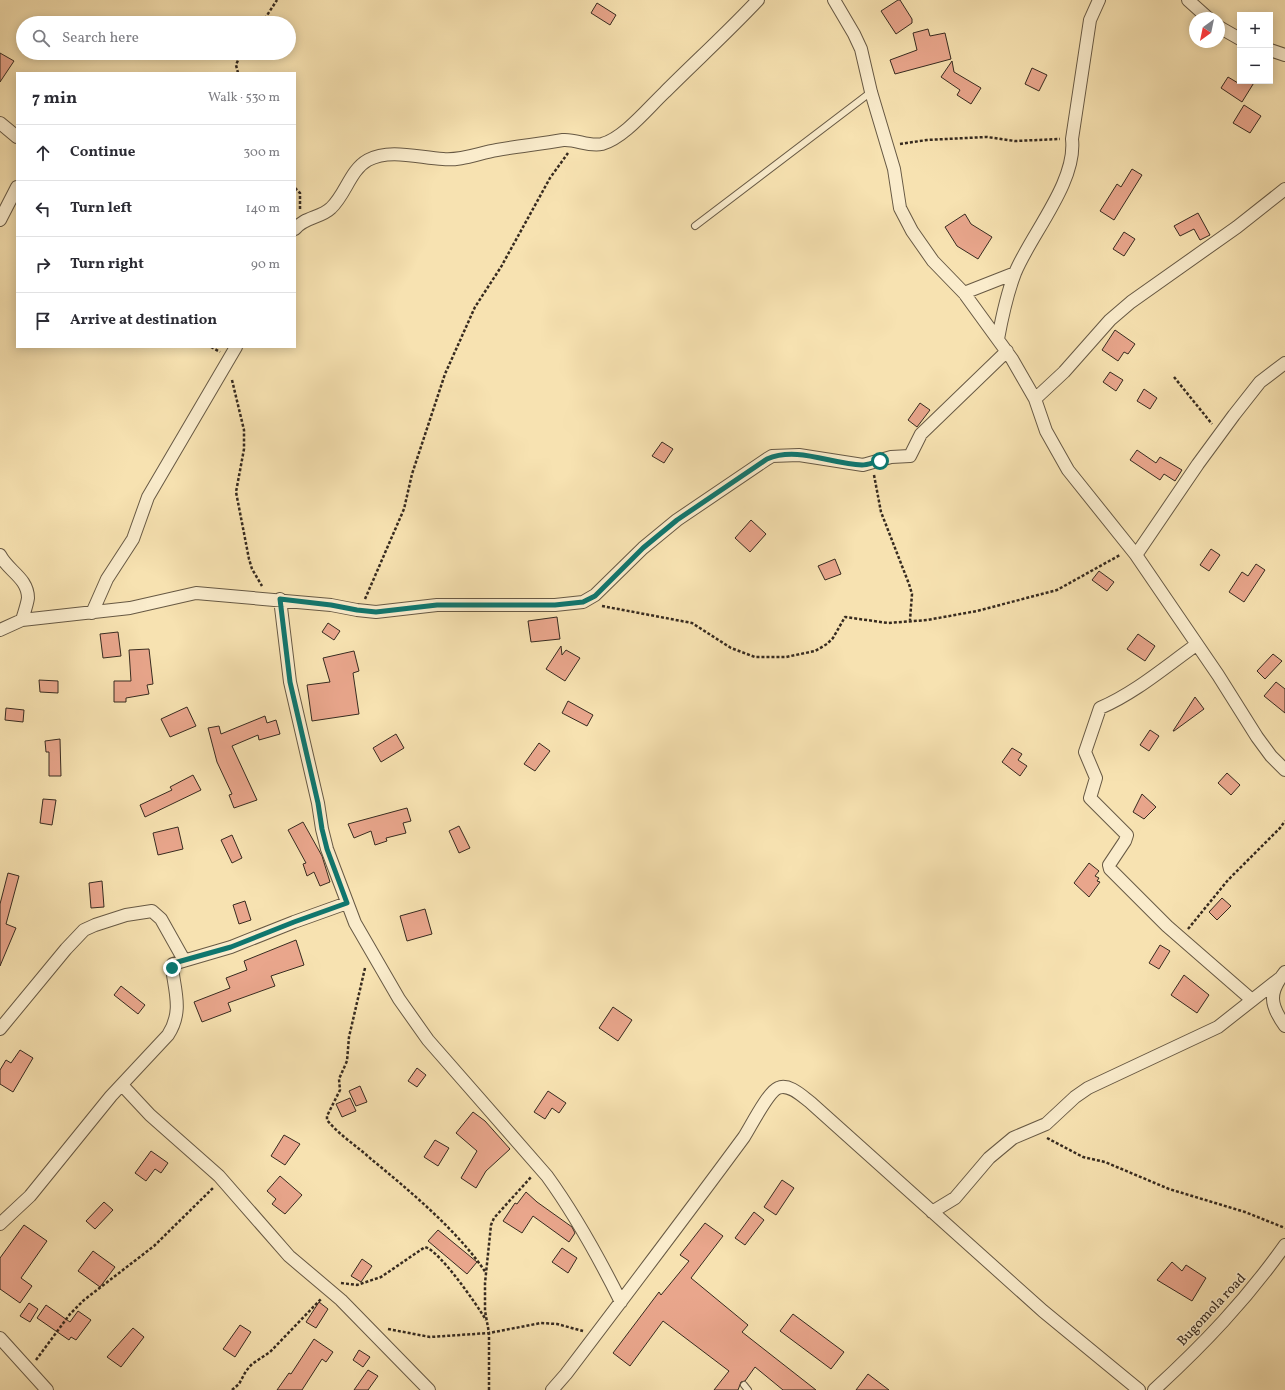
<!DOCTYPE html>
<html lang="en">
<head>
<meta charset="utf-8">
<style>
	:root { --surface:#fff; --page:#f2f2f3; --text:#2b2b33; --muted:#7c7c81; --line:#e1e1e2 }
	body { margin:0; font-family:Vollkorn,serif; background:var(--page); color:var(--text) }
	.controls { position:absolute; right:12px; top:12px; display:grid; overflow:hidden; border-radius:0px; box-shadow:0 2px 10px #0003 }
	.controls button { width:36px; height:36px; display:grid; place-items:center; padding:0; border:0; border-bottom:1px solid var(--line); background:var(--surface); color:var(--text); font:20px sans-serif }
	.compass { position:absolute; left:1189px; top:12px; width:36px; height:36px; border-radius:50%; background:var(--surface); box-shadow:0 2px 10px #0003; rotate:213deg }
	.stop { position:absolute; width:12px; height:12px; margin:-9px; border:3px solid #0f766e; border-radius:50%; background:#fff }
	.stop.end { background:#0f766e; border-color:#fff; box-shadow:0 1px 4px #0008 }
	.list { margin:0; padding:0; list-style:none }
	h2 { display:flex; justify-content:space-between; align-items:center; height:52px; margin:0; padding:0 16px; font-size:17px }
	h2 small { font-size:13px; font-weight:400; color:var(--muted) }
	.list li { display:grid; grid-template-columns:26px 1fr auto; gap:12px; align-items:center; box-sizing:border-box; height:56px; padding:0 16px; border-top:1px solid var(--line) }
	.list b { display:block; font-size:15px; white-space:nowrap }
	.list em { font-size:13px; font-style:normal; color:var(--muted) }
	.icon { flex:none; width:22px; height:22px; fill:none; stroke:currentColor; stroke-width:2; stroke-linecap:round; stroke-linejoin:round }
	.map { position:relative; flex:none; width:1285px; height:1390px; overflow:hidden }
	.search { position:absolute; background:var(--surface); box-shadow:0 2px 10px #0003; left:16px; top:16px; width:280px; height:44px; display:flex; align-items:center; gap:10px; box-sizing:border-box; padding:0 14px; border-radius:22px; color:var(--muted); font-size:15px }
	.panel { position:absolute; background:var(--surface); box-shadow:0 2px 10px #0003; left:16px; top:72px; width:280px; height:276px; border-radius:0px }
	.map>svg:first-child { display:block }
	.building { fill:#e9a68c; stroke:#372b20 }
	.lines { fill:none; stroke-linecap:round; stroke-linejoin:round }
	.lane-casing { stroke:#675944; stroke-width:8 }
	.street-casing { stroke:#675944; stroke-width:14 }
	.path { stroke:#372b20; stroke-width:2.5; stroke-dasharray:3 2; stroke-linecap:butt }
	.lane { stroke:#faeccc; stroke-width:6 }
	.street { stroke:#faeccc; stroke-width:12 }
	.route { stroke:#0f766e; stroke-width:5 }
	.labels { text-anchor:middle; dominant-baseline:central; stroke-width:3; stroke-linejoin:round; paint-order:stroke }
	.street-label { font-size:14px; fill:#372b20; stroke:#faeccc }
</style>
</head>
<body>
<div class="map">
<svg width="1285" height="1390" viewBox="0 0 1285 1390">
	<rect width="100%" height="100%" fill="#f7e2b1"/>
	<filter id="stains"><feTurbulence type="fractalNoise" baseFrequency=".005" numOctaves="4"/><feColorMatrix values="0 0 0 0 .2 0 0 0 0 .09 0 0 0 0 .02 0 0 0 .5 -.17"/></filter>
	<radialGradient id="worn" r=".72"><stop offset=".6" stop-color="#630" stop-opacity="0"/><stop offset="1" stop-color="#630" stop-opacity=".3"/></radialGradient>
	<path class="building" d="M898,0H900L912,19V23L896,34L881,11Z
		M597,3L616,15L610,25L591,13Z
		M928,29L930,36L945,33L951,59L895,74L890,60L917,50L913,33Z
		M0,53L14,61L0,82Z
		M952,61L954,72L981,88L971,104L957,95L960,90L941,77Z
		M1032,68L1047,75L1039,91L1025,84Z
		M1228,77L1238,83L1239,81H1255L1242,102L1221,88Z
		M1244,105L1261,116L1250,133L1233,123Z
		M1132,169L1142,175L1114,220L1100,211L1117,184L1121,187Z
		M1198,213L1210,235L1200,240L1194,229L1180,236L1174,226Z
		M965,214L971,224L992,237L978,259L957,246L945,227Z
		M1124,232L1135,239L1124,256L1113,249Z
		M1115,330L1135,344L1128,354L1124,352L1118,361L1102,350Z
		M1110,372L1123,380L1116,391L1103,382Z
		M1144,389L1157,398L1150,409L1137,401Z
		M920,403L930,410L917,427L908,420Z
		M662,442L673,449L664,463L652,456Z
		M1137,450L1156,463L1160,457L1182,470L1175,481L1164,474L1160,480L1130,460Z
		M751,520L766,534L750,552L735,538Z
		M1211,549L1220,555L1209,571L1200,565Z
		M835,559L841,574L825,580L818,566Z
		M1256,564L1265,570L1244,602L1229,592L1242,572L1248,576Z
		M1099,571L1114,582L1107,591L1092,580Z
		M557,617L560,639L531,642L528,621Z
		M328,623L340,631L334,640L322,632Z
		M118,632L121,656L103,658L100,634Z
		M1138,634L1155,646L1145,661L1127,649Z
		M561,646L562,655L566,650L580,658L565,681L546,669Z
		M149,649L153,684L147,685L149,694L126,698V702H114V681H131L129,650Z
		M354,651L359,671L353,673L359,714L312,721L307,685L330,682L323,658Z
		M1273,654L1282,661L1265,679L1257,671Z
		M39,680L58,681V693L40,692Z
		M1276,682L1285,689V713L1264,696Z
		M1195,697L1204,709L1174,731H1173Z
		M568,701L593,715L587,726L562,713Z
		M187,707L196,726L170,737L161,719Z
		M6,708L24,710L23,722L5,720Z
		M265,716L267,723L276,720L280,734L259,740L258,735L232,746L257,800L234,808L229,795L232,794L217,762L208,728L219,726L221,734Z
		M1150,730L1159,736L1149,751L1140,745Z
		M396,734L404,748L381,762L373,748Z
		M60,739L61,776H49V752H46L45,741Z
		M539,743L550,751L535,771L524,764Z
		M1012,748L1022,754L1018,760L1027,766L1020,776L1002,762Z
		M1227,773L1240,785L1231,795L1218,783Z
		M193,775L201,790L145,817L140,805L172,790L170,787Z
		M1142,794L1156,807L1144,819L1133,812Z
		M43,799L56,800L52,825L40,823Z
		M407,808L411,821L403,823L406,833L386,838L387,841L375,845L371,831L354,838L348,824Z
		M303,822L322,856L330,882L320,886L314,872L307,876L303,864L306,863L288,830Z
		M459,826L470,848L459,853L449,831Z
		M178,827L183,849L158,855L153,833Z
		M232,835L242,858L232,863L221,840Z
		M1089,863L1099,871L1095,876L1099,878L1097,881L1100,882L1089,897L1074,883Z
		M8,873L19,876L6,924L16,928L0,966V904Z
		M102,881L104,907L91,908L89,883Z
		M1222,898L1231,906L1217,920L1209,912Z
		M245,901L251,920L239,924L233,905Z
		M425,909L432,934L407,941L400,916Z
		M296,940L304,965L271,976L275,986L228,1003L231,1011L202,1022L194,1002L230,988L226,978L247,970L244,961Z
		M1160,945L1170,951L1159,969L1149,963Z
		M1184,975L1209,995L1197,1013L1171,995Z
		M121,986L145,1005L138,1014L114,995Z
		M613,1007L632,1020L618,1041L599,1028Z
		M20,1050L33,1058L13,1092L0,1084V1070L6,1060L11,1063Z
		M417,1068L426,1075L417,1087L408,1081Z
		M360,1086L367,1102L356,1106L349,1091Z
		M548,1091L566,1103L559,1113L552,1108L545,1119L534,1112Z
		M350,1098L356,1111L342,1117L336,1104Z
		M473,1112L485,1121L510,1149L486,1171L476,1188L461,1178L477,1151L456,1133Z
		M284,1135L300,1144L285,1165L271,1156Z
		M435,1140L449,1148L438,1166L424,1157Z
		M151,1151L168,1163L161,1173L155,1169L146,1181L135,1173Z
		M280,1176L302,1195L285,1214L272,1204L276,1199L267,1191Z
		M782,1180L794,1188L776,1215L764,1207Z
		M526,1192L537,1202L572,1227L575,1233L569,1242L533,1216L522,1233L503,1221L515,1203L517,1204Z
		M104,1202L113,1210L95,1229L86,1221Z
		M754,1212L764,1220L745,1245L735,1238Z
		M705,1223L723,1236L691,1278L748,1325L742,1332L816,1390H783L755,1367L745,1381L741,1382L738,1390H714L729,1371L663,1321L630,1366L613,1353L659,1292L661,1295L689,1261L680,1255Z
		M24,1225L47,1241L21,1278L32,1286L20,1303L0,1289V1258Z
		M438,1230L477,1262L467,1274L428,1241Z
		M562,1248L577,1258L568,1273L552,1262Z
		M93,1251L115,1267L100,1287L78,1271Z
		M362,1259L372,1266L361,1282L351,1276Z
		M1172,1262L1182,1271L1186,1265L1206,1278L1192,1301L1157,1280Z
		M319,1302L328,1309L316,1328L306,1322Z
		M29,1303L38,1309L30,1322L20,1316Z
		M46,1305L70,1322L78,1311L91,1320L76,1340L71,1337L69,1340L37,1318Z
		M793,1314L844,1352L831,1369L780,1331Z
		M240,1325L251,1332L235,1357L223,1349Z
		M133,1328L144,1337L121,1367L107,1357Z
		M314,1339L333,1352L326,1362L322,1359L302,1390H277L289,1373L291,1374Z
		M359,1350L370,1357L363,1367L353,1360Z
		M368,1370L378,1376L368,1390H354Z
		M868,1374L889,1390H856Z"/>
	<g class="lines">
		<g class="lane-casing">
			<path id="lane" d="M695,226L871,92
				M744,1385L748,1390"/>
		</g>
		<g class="street-casing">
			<path id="street" d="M834,0L854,34L861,49L871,92L894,169L900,208L912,231L933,261L964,293L1012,359L1035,399L1046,431L1068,470L1136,555L1218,675L1257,737L1271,756L1285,770
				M1188,0L1208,18
				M1219,27L1240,39
				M1270,50L1285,55
				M0,123L17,137
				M0,220L17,187
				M295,229C304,217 321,218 331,208C346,194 350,170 368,160C390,148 420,158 443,159C461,161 479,153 497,150C519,146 541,144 563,140C577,139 588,147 602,144C624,138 648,108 665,92C696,61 728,32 758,0
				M964,293L1015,273
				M998,339C1002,317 1007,294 1015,273C1031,234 1077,182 1072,139L1090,20L1099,0
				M1035,399L1064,372L1110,320L1131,302L1237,227L1285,189
				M0,555C8,571 28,578 28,598C27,605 24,613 22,620
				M1136,555L1198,464L1234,415L1260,382L1285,363
				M280,599L290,682L318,803L322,829L327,849L355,923L399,999L428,1040L547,1176C576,1216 599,1258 621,1302
				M92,613L107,579L133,539L148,497L236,347
				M0,630L22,620L130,608L196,593L331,605L357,610L376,612L437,605H555L583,602L595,595L643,548L677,520L767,459L772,456L799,455L863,465L891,457L910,456L921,434L1007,351
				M1196,645C1165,667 1135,693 1100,708L1085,752L1096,778L1090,798L1127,835L1125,841L1109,865L1110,869L1167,926L1252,1000
				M1285,972C1268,993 1270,1005 1285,1026
				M0,1029L66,949L84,930L95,925L126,915L152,911L161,919L184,960
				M122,1085L150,1115L219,1176L289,1256L341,1300L429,1390
				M932,1212L955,1198L989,1158L1013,1138L1046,1124L1075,1097L1088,1088L1218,1027L1279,979
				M0,1224L30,1196L111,1096L168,1035C183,1012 175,992 172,968L173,964L231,947L294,922L347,903
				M0,1338L47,1390
				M552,1390L566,1374C626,1295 685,1217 744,1137C751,1126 768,1092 778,1088C789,1083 802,1096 810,1102L1043,1311L1139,1390
				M1154,1390C1204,1344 1246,1300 1285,1245"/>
		</g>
		<path class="path" d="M262,23L277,0
			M238,73L236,65L241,53
			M900,144L927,140L987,137L1015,141L1060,139
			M295,188L300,193V209
			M211,347L220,352
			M1174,377L1212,424
			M232,380L244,430V449L236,492L249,559L252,569L262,586
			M874,475L881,512L909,584L912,594L910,620
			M365,599L404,509L412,474L445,374L475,307L501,267L550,178L568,153
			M602,606L692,623L731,648L755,657H786L815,651L827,644L833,638L845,617L888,623L927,620L977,611L1057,590L1120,555
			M1188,929L1228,880L1280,828L1285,821
			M365,968L349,1037L347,1061L339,1079L340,1090L327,1116V1120C339,1135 357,1146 371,1159C409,1190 460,1233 486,1273
			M1047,1138L1083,1157L1105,1162L1169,1189L1245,1212L1285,1228
			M341,1283L357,1285L381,1277L425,1247C440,1251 477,1305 486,1320
			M388,1329L430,1337L489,1333L541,1323L557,1324L583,1331
			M36,1360L70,1314L84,1300L154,1246L213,1188
			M232,1390L239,1384L246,1371L252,1364L270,1352L321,1299
			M489,1390V1333L485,1311V1283L491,1225L494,1218L532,1176"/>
		<use href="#lane" class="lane"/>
		<use href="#street" class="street"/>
	</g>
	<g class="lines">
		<path class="route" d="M172,968L174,963L231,947L294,922L347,903L327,849L322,829L318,803L290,682L280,599L331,605L357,610L376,612L437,605H555L583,602L595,596L643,548L677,520L767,459C797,446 831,464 862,465C868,465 874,462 880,461"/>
	</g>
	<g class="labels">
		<g class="street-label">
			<text transform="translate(1212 1310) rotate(-47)">Bugomola road</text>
		</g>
	</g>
	<rect width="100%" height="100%" filter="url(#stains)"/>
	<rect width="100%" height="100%" fill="url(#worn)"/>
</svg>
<div class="controls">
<button>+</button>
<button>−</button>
</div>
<svg class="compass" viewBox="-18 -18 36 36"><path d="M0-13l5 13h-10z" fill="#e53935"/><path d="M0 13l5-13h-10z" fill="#7c7c81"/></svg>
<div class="stop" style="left:880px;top:461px"></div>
<div class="stop end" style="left:172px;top:968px"></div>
<div class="search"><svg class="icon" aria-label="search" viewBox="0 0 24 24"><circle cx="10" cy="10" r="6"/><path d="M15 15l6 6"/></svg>Search here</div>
<section class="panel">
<h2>7 min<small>Walk · 530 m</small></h2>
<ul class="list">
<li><svg class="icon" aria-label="ahead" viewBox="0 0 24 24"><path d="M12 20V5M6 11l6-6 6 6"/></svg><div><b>Continue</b></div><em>300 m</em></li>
<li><svg class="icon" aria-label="left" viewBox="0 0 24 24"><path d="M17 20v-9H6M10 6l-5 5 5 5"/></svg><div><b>Turn left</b></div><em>140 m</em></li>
<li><svg class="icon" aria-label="right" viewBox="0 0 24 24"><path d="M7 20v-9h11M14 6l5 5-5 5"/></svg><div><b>Turn right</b></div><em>90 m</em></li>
<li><svg class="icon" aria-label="arrive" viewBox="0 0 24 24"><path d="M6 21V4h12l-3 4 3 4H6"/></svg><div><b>Arrive at destination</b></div></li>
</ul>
</section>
</div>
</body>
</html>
